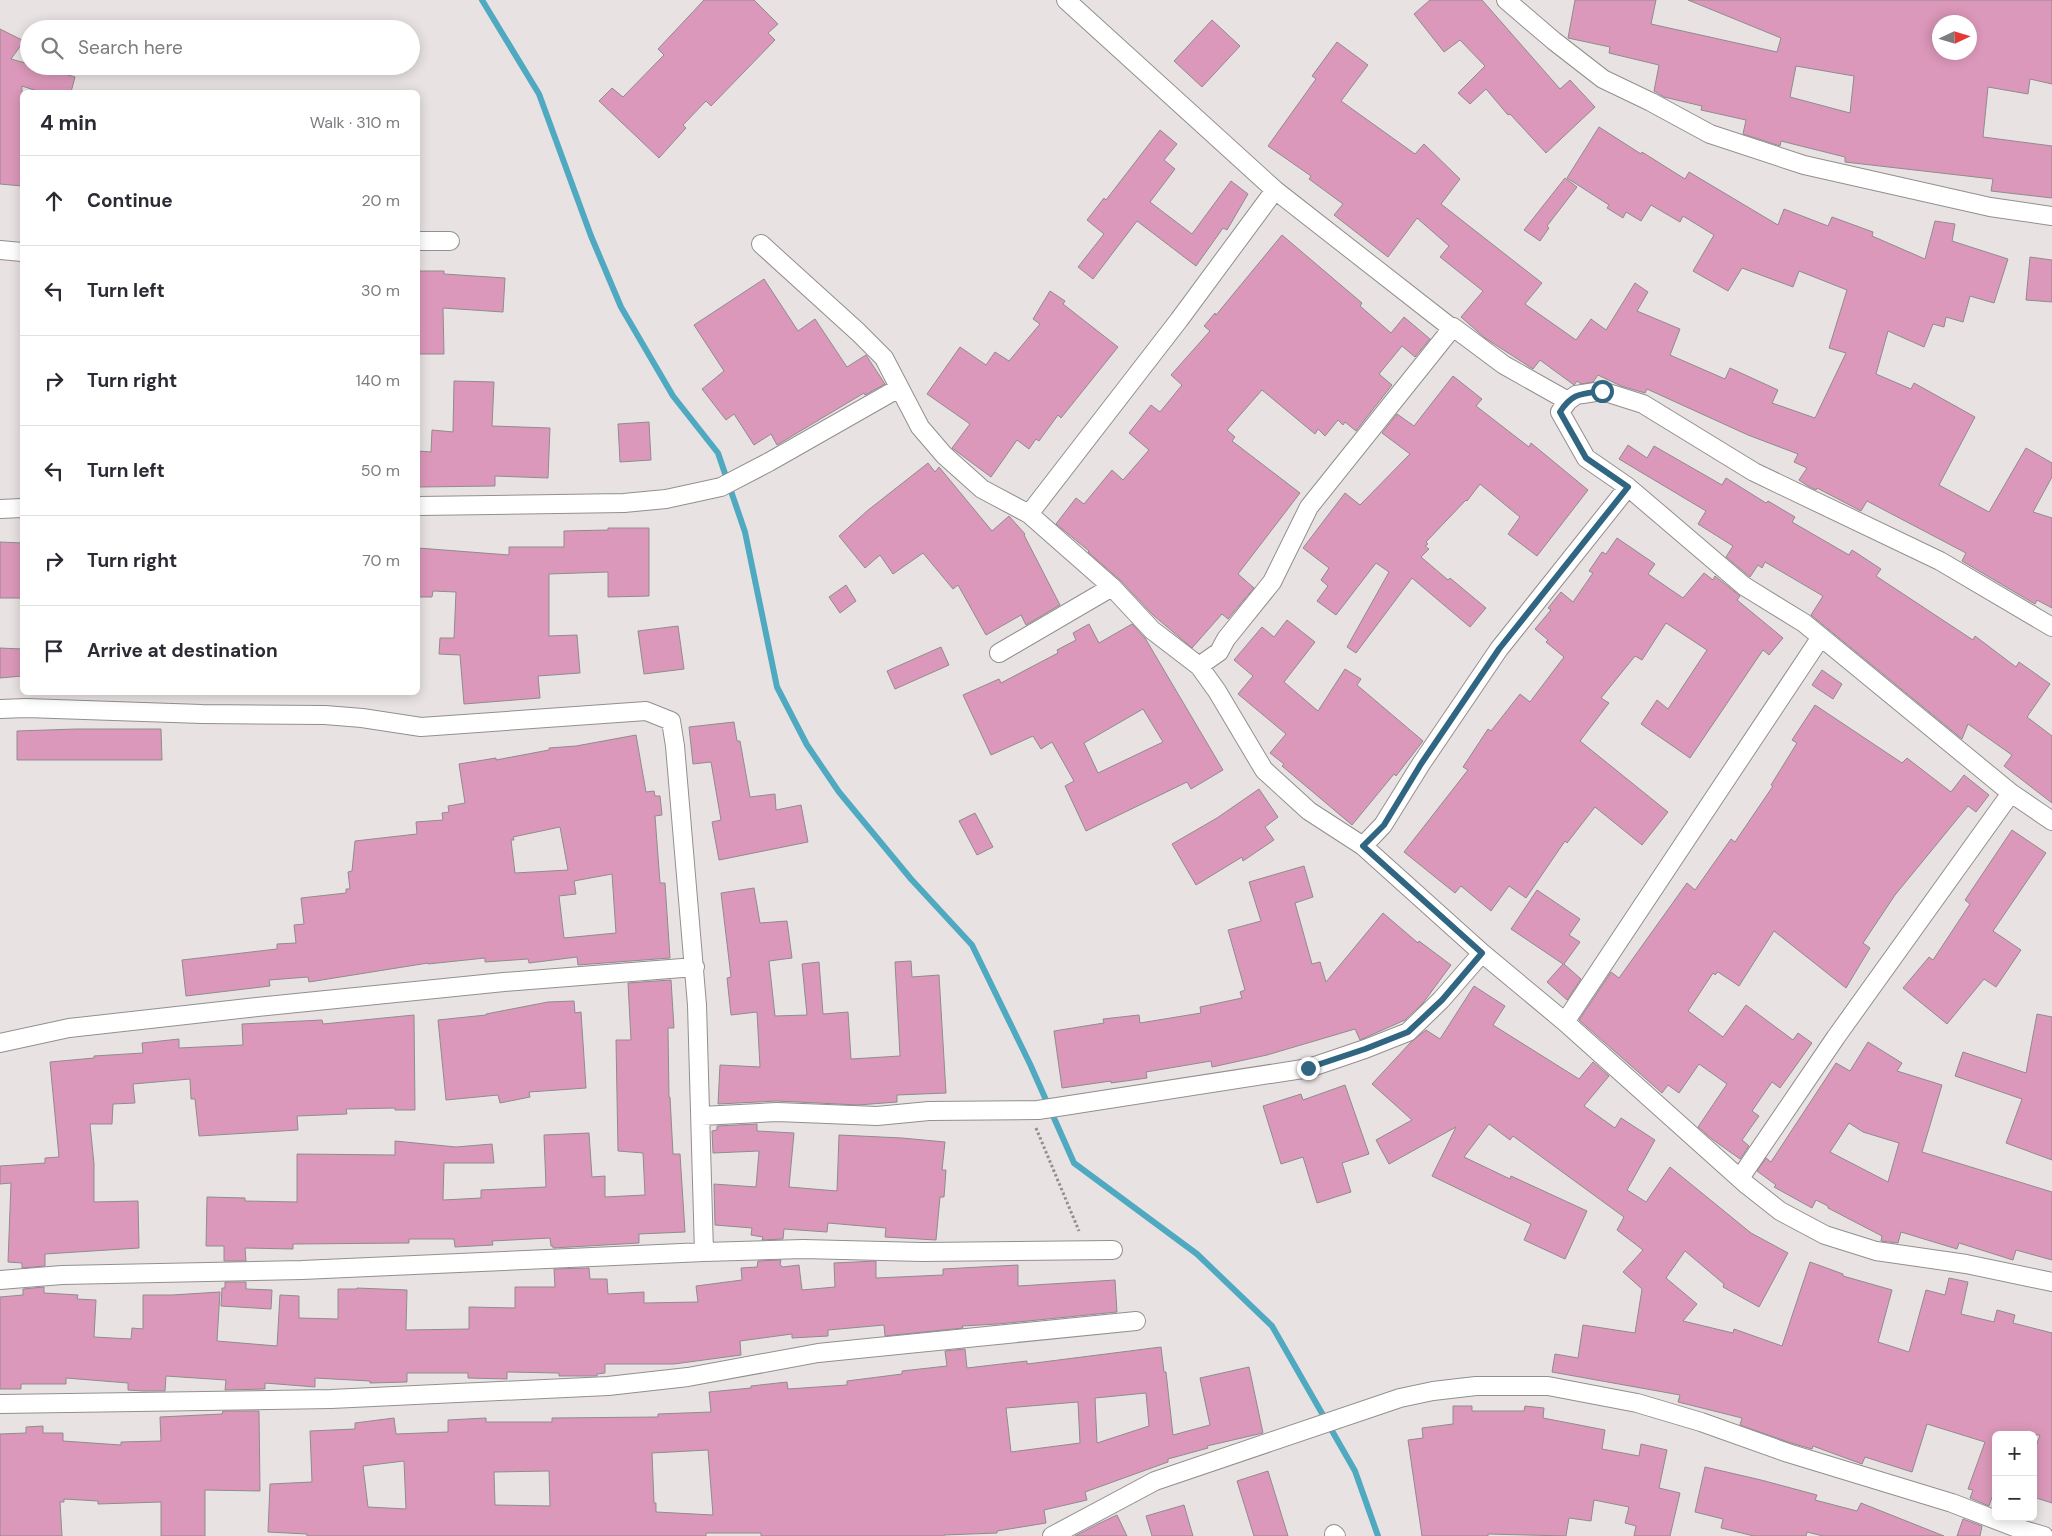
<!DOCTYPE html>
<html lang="en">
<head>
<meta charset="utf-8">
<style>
	:root { --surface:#fff; --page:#f2f2f3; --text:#2b2b33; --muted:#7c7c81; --line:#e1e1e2 }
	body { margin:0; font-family:"DM Sans",sans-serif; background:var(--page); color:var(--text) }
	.controls { position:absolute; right:15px; bottom:15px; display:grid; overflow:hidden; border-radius:8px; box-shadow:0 2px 12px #0003 }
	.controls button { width:45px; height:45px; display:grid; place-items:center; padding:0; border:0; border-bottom:1px solid var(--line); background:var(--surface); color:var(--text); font:25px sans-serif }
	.compass { position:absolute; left:1932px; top:15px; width:45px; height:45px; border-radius:50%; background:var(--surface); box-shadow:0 2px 12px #0003; rotate:86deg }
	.stop { position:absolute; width:15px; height:15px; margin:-11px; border:4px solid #306681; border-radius:50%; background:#fff }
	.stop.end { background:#306681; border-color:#fff; box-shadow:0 1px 5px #0008 }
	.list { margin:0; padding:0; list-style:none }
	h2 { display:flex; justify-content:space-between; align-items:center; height:65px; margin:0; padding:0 20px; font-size:21px }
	h2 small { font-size:16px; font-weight:400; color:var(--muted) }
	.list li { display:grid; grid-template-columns:32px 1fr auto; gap:15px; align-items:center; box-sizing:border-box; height:90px; padding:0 20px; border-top:1px solid var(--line) }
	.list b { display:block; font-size:19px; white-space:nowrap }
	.list em { font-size:16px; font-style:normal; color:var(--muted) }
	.icon { flex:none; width:28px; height:28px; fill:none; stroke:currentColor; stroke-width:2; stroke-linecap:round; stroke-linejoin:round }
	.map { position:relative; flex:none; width:2052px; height:1536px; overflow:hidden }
	.search { position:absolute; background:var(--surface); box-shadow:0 2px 12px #0003; left:20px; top:20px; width:400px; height:55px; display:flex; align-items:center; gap:12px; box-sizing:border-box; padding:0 18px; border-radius:28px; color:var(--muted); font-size:19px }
	.panel { position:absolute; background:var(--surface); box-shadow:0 2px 12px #0003; left:20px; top:90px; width:400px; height:605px; border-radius:8px }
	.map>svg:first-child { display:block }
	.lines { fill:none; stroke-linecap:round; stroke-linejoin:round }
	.stream { stroke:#4fa9c0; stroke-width:6 }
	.building { fill:#dc98ba; stroke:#8f8c8d; fill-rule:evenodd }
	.minor-casing { stroke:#938f8e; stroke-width:20 }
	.path { stroke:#918e8d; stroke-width:3; stroke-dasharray:2.5 2.5; stroke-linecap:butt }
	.minor { stroke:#fff; stroke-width:18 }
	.route { stroke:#306681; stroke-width:6 }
</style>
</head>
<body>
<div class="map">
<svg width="2052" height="1536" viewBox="0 0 2052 1536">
	<rect width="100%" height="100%" fill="#e8e3e2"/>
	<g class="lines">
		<path class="stream" d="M482,0L539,94L591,236L621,307L673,396L718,453L745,532L777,687L807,745L839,792L911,879L972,945L1030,1064L1074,1163L1197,1254L1272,1326L1355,1471L1378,1536"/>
	</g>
	<path class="building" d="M704,0H754L778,24L768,33L775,40L711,106L706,101L683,125L686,128L659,158L599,101L612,88L623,97L664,55L658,49Z
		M1430,0H1482L1560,89L1570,80L1595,107L1546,153L1510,114L1508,115L1486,89L1470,104L1458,93L1485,66L1460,40L1444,52L1414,14Z
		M1575,0H1656L1651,24L1777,52L1781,38L1688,0H2052V84L2030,79L2028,94L1988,87L1983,137L2052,146V198L1991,191L1993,179L1845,162V157L1781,141L1780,146L1743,134L1746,120L1701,110L1702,106L1664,97L1654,91L1659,65L1609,53L1610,47L1568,38ZM1940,22H1970V52H1940ZM1796,66L1854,76L1850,113L1790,97Z
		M1212,20L1240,46L1202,87L1174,61Z
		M0,29L24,41L11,59L29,64V66H37L75,77L71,92H40L22,86V186L0,184Z
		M1337,42L1368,65L1341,101L1415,154L1424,144L1460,179L1441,204L1542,283L1525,304L1576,340L1591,319L1606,330L1635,283L1648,292L1637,311L1680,329L1670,355L1725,379L1730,368L1778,390L1772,403L1815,418L1846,353L1829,348L1847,290L1799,271L1793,287L1742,268L1728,291L1693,271L1714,235L1683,216L1680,222L1651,205L1641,221L1626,212L1623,218L1607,208L1609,205L1567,178L1599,127L1641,154L1642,152L1685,179L1689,172L1778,225L1784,209L1828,226L1832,217L1873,232L1872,236L1925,259L1935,221L1955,224L1952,241L2008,259L1994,303L1970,296L1963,322L1946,317L1944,327L1933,324L1924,347L1888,331L1876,374L1911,389L1914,383L1975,417L1939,485L1989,512L2026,448L2052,463V477L2033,512L2052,518V608L2037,600L2035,604L1962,561L1966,553L1867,501L1861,511L1817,488L1816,490L1808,486L1799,480L1807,468L1794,462L1798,454L1748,435L1647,389L1645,393L1621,386L1598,375L1593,382L1581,384L1577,381L1574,385L1540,360L1533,369L1485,338L1461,317L1483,291L1440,257L1449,246L1417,218L1388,257L1334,215L1343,204L1309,179L1311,176L1268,146L1316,79L1312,76Z
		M1160,130L1177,144L1164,160L1175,169L1150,202L1192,234L1231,181L1248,194L1227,230L1223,228L1196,266L1137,221L1093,279L1078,267L1104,234L1087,220L1104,198L1106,200Z
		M1565,178L1577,187L1547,226L1549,228L1540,241L1524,230Z
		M1282,235L1362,303L1360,306L1391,333L1404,317L1430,339L1415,357L1402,346L1379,374L1392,385L1356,431L1345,422L1343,425L1338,420L1325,436L1318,429L1315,434L1262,390L1227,430L1235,437L1232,441L1300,493L1238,574L1254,588L1228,619L1222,614L1192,648L1153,615L1120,580L1088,552L1089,551L1056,524L1076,498L1084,504L1112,470L1123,480L1149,450L1129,433L1151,405L1160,412L1182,385L1171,375L1210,331L1204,326L1215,313L1216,315Z
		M2030,257L2052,260V302L2026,300Z
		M418,271H444V274L505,278L503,312L443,308L444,354H418Z
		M764,279L798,331L815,319L847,367L866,355L885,384L865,395L864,393L777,445L771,434L754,445L734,414L726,420L702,389L724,371L694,325Z
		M1050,291L1065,301L1063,304L1118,347L1061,418L1058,415L1039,441L1036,439L1029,449L1017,440L991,477L952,448L970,424L927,394L960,347L986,365L995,352L1009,361L1040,324L1033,319Z
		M1453,376L1482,399L1476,406L1529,447L1531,443L1588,490L1537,556L1508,534L1520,517L1480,484L1467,501L1466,500L1426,542L1428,544L1425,546L1429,549L1421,557L1448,580L1450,578L1486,608L1470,627L1412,578L1356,653L1347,647L1389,572L1376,563L1336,615L1317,601L1328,586L1321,580L1329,568L1303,548L1345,493L1360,505L1410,454L1382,433L1397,414L1414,426Z
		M454,381L494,382L492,426L550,428L548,478L495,476V486L418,487V451L431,452L432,430L453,432Z
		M649,422L651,460L620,462L618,424Z
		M1628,445L1647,458L1654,446L1722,485L1726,478L1766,503L1768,501L1795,517L1792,522L1849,555L1852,550L1881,569L1876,576L1973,640L1975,636L2016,667L2019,662L2050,684L2027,717L2052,736V803L2004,766L2012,755L1968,724L1962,739L1811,615L1823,596L1765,562L1762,568L1758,565L1750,577L1726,557L1733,546L1698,524L1706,511L1619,459Z
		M928,463L935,472L939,467L992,531L1009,516L1025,534L1024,535L1060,605L1026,625L1021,615L986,635L958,585L953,589L923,553L893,574L880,555L865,568L839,536L867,511Z
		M608,528H649V596L608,597V572L549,574V636L577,635L580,673L538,676L540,698L464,704L460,655L439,654L440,638H454L456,592L433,591L432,597H418V548L509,555V547H564V531L608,530Z
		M1617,538L1655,564L1648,574L1683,598L1704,573L1713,580L1715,576L1740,596L1737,600L1783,638L1769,655L1763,650L1690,758L1641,724L1657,700L1668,709L1707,650L1666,623L1642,660L1635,656L1601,698L1609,703L1580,741L1668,812L1642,845L1595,807L1567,843L1565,841L1526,898L1509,886L1491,911L1461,886L1455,893L1404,852L1468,770L1463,767L1488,729L1491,731L1520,694L1530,702L1564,657L1546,642L1548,640L1535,629L1551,610L1548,608L1561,592L1573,602L1593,573L1589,571L1602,552L1606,554Z
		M0,542L22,543V598H0Z
		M846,585L856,601L840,613L829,597Z
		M1287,620L1315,642L1284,682L1318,711L1345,669L1361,679L1357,685L1423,741L1396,776L1394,774L1352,825L1282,766L1284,764L1270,753L1286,734L1238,694L1253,676L1234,660L1262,627L1274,637Z
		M1089,624L1099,643L1132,624L1145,638L1223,770L1191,789L1187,782L1086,831L1065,786L1074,781L1052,742L1041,749L1033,736L991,755L963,695L999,679L1001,683L1058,653L1057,650L1076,640L1073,633ZM1143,709L1163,742L1098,773L1084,743Z
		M678,626L684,669L644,674L638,631Z
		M941,647L949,665L895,689L887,671Z
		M0,648L22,649V676L0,678Z
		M1822,670L1842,684L1833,699L1812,685Z
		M1815,705L1902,763L1907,758L1951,792L1964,775L1989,795L1976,812L1968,806L1895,895L1863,943L1870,948L1846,988L1774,931L1739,986L1718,972L1715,975L1713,973L1688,1011L1723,1037L1746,1005L1793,1040L1798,1033L1812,1043L1780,1088L1772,1082L1752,1111L1759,1116L1742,1140L1749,1146L1740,1159L1712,1139L1698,1127L1727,1084L1699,1064L1679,1093L1668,1085L1662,1093L1579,1020L1611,972L1619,978L1687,883L1695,890L1731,839L1735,842L1773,786L1771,785L1797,743L1792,740Z
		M734,722L737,741H740L750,797L775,794L776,810L801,805L808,842L719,860L712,822L721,820L711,762L693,764L689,727Z
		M76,729H161L162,760H17V731Z
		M636,735L646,792L654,791L655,796H660L662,815L655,816L660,883H665L670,958L578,965L577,957L529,963L528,959L485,962V958L428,964V963L309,982L308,977L269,980L270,986L186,996L182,960L277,949V944L296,943L294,925L304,924L301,898L346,893V889H350L348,872L352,871L355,841L417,834L416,822L443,820L442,813L449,812L448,806L465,803L459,764L496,758V760L549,750V748L576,746ZM560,827L568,870L515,873L511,840H514L513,837ZM612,874L616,933L564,938L559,896L576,894L574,881Z
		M1259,789L1278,817L1265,827L1274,840L1243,861L1242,857L1196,885L1172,844L1217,818Z
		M975,813L993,847L977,855L959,821Z
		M2012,830L2046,853L1993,931L2021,950L1996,987L1984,979L1947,1024L1903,988L1929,957L1933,960L1970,904L1965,900Z
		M1304,866L1313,897L1295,903L1312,964L1320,962L1326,982L1383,913L1418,943L1419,941L1451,965L1423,1003L1405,1020L1360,1040L1355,1029L1267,1055L1212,1067L1211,1061L1146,1072L1147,1078L1111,1083V1081L1062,1088L1054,1031L1104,1023L1103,1019L1139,1015L1140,1023L1201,1013L1200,1007L1242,998L1240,992L1245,990L1228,930L1261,921L1249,882Z
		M754,888L760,923L787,921L792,958L769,961L775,1016L807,1015L802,964L819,962L823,1014L848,1012L851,1059L900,1056L895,962L911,961L912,977L939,975L946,1093L897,1095V1102L858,1105L777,1101L718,1104L720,1065L760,1067L757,1012L731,1015L727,978L731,977L721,893Z
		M1537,890L1580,919L1569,935L1580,942L1564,964L1581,979L1567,1000L1547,982L1563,964L1511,929Z
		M671,980L674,1028H668L669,1097H670L673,1154H680L685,1232L639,1234V1243L553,1248V1246H551L550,1238L492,1241L493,1245L455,1247L454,1239H409V1243L293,1244V1249L245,1248L246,1261H224V1246H206L207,1197L245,1198V1201L297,1202V1154L395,1155V1141L456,1147L492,1144L494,1163H444L443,1200L481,1198V1190L546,1187L544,1135L589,1133L592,1177L605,1176V1197L645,1195L643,1153L618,1151L616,1040H631L628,983Z
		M1474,986L1505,1006L1493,1025L1579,1079L1593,1062L1609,1076L1584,1106L1615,1128L1621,1118L1655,1140L1627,1190L1646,1202L1670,1167L1751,1233L1788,1253L1759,1307L1723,1287L1724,1284L1685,1251L1666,1278L1697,1304L1683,1321L1733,1333L1734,1329L1782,1346L1810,1262L1843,1274V1276L1892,1290L1878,1342L1909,1352L1926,1290L1945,1295L1949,1278L1968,1282L1961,1314L1994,1322L1997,1310L2015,1315L2013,1323L2052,1333V1503L2033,1497V1455L2040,1435H1996V1498L1992,1497L1989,1506L1970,1498L1973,1490L1968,1489L1985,1442L1927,1424L1912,1472L1865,1457L1862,1464L1813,1446L1812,1449L1791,1443L1740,1425L1742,1418L1678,1402L1680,1395L1552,1372L1555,1354L1578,1358L1583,1325L1635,1333L1642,1289L1623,1272L1643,1250L1617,1230L1624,1217L1513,1136L1510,1140L1489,1124L1464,1157L1510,1179L1511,1176L1587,1211L1565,1259L1524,1240L1531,1224L1432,1176L1456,1127L1389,1164L1376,1140L1412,1120L1372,1084L1410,1043L1426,1030L1440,1039Z
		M574,1001L575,1013L581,1012L586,1088L529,1092L530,1097L500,1103L498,1095L446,1100L438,1020L486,1015V1014L548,1002Z
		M2037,1014L2052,1017V1160L2006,1143L2022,1099L1955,1076L1963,1052L2026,1073Z
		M414,1015L415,1110H395V1108L346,1109L347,1114L297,1116L298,1130L199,1136L195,1099H191L190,1079L133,1084L135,1103L113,1104L112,1124H90L94,1164V1202L138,1201L139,1248L45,1254V1266L22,1268V1263L8,1262L11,1183L0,1184V1166L45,1163V1158L59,1157L50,1062L94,1058V1056L143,1053L142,1043L179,1039V1048L243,1045L242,1024L322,1020L323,1024Z
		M1868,1042L1902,1063L1897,1071L1942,1085L1922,1152L2052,1192V1260L2016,1250L2013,1260L1959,1243L1957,1249L1901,1232L1898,1243L1881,1241L1882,1236L1828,1208V1206L1816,1200L1812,1208L1774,1187L1776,1185L1757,1171L1766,1158L1771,1162L1836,1063L1850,1071ZM1849,1123L1863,1132L1899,1143L1888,1182L1830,1152Z
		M1345,1085L1369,1154L1342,1163L1351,1192L1317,1203L1303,1157L1281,1164L1263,1106L1301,1094L1303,1100Z
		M757,1124V1131L794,1133L789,1187L837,1191L839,1135L902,1138L945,1142L942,1170H946L944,1197H940L936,1240L885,1237L886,1228L828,1223L827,1232L784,1229L783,1239L762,1240L763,1237L751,1235L752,1228L715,1225L714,1184L756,1187L759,1151L713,1153L712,1131L717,1130V1126Z
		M781,1260L780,1265L783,1267L799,1265L802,1290L835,1287L834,1263L876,1261V1278L943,1275V1269L1018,1265V1286L1115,1280L1117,1312L998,1324L962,1326L963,1328L885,1336L884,1325L828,1330V1336L792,1338V1334L740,1341L741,1355L674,1364H605V1373L597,1374V1376H559V1373L507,1372V1379L468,1378V1373H407V1382L370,1383V1381L315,1378V1387L265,1383V1389L225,1390L226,1380L166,1376L165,1391H143L128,1390V1383L66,1378V1384H21V1389H0V1297L23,1295V1289L44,1287V1293L78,1295L77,1299L96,1300L94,1337L131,1339L132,1328L143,1329V1295H172L220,1292L217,1341L277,1346L280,1295L299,1296V1318L338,1319V1289H356L357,1288L407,1290L406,1330L469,1329V1307L515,1308V1287H555L554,1269L589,1268L590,1279H607L608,1294L644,1292V1303L698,1302L696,1286L742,1280L741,1268L757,1267L758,1261Z
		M225,1282H246V1289L272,1290L271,1309L221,1306L222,1288H225Z
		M1161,1347L1164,1372H1166L1173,1435L1210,1425L1200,1378L1249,1367L1263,1433L1207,1446L1208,1448L1168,1459V1462L1085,1492L1087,1500L1044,1510L1046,1523L997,1531V1533L944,1535V1536H761V1533H706V1536H307V1534L268,1532L270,1484L312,1482L310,1431L355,1429V1423L394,1418L396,1434L448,1432V1420L486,1418V1422H552V1418L658,1417V1414L711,1412L709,1392L751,1388V1386L787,1382L788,1389L847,1385V1381L902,1374V1371L947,1366L945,1351L965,1349L967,1368L1027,1361V1364ZM1146,1393L1149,1426L1097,1443L1095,1398ZM1078,1402L1080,1443L1011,1452L1006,1408ZM708,1450L713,1515L656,1512V1503H654L652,1453ZM404,1461L406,1509L368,1507L363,1466ZM549,1471L550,1506L495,1505L494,1472Z
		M1453,1406H1472V1411H1524L1525,1406L1544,1408L1543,1418L1605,1430L1602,1449L1639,1456L1641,1444L1667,1450L1659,1488L1680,1493L1670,1536H1634L1636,1526L1625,1523L1629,1507L1594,1500L1591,1521L1569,1518L1566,1536L1488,1534V1536H1422L1408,1440L1423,1438L1422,1428L1453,1424Z
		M223,1411H259L260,1491L205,1490V1536H161V1502L98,1504V1501L64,1499V1502H60L62,1536H0V1434L26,1433V1427L43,1426V1433H63V1441L121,1445V1442L161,1441L160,1417L222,1414Z
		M1705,1467L1761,1480L1817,1495L1815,1500L1857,1511L1861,1503L1944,1536H1823L1807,1532L1806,1536H1754L1721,1528L1723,1519L1695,1512Z
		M1268,1471L1288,1536H1254L1237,1481Z
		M1184,1505L1193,1536H1152L1146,1516Z
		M1117,1515L1127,1536H1075L1098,1524Z
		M1963,1519L1982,1526L1980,1536H1957Z"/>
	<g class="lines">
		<g class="minor-casing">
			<path id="minor" d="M1066,0L1275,190L1449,326L1453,327L1504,365L1568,401
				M1506,0L1554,41L1603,79L1651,102L1710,134L1804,165L1990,207L2052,216
				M418,241H450
				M761,244L858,332L884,358L920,427L944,455L982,489L1029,514L1112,587L1152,630L1199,666L1217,691L1264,770L1309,811L1363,846L1482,953L1565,1022L1747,1185L1780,1211L1825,1235L1876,1251L1966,1264L2052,1282
				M0,250L22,252
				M418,506L624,503L666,499L721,487L769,462L899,388
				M0,509L22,508
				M1029,514L1179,320L1275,190
				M2052,627L1940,561L1754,472L1643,404L1602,391L1576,395L1568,401L1560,412L1586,458L1628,487L1744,586L1804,623L2011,793L2052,821
				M999,653L1112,587
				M1199,666L1219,652L1226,639L1272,582L1309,507L1453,327
				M0,709L26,708L202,714L325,715L362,718L421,727L646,711L671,721L675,746L697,1005L704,1252L302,1270L62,1275L0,1280
				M1363,846L1383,825L1421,764L1499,649L1628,487
				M1565,1022L1821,637
				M0,1043L69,1028L257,1007L504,982L695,967
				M701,1116L777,1112L877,1116L929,1111L1038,1110L1309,1068L1365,1049L1408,1032L1441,1000L1482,953
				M1740,1178L1836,1037L2011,793
				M704,1252L803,1249L922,1252L1113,1250
				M0,1404L331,1399L608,1386L688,1377L818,1353L1136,1321
				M1334,1534L1336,1536
				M1052,1536L1155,1481L1400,1398L1433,1391L1476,1386H1548L1637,1403L1701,1422L1788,1453L1952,1503L2017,1528L2044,1536"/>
		</g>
		<path class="path" d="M1036,1128L1079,1231"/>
		<use href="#minor" class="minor"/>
	</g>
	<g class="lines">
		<path class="route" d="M1308,1068L1365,1049L1408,1032L1442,1000L1482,953L1363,846L1384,825L1421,764L1499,649L1628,487L1586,458L1560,412C1572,393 1581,394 1602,391"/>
	</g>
</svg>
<div class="controls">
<button>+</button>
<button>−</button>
</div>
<svg class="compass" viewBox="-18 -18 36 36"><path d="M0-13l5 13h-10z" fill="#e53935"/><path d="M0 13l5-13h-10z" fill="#7c7c81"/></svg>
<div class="stop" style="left:1602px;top:391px"></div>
<div class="stop end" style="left:1308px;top:1068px"></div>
<div class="search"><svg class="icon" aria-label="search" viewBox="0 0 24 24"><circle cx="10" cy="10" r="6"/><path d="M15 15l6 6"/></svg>Search here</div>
<section class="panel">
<h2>4 min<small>Walk · 310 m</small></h2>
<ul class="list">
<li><svg class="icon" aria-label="ahead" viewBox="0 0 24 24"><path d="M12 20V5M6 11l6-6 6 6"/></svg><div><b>Continue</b></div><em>20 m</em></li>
<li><svg class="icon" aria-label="left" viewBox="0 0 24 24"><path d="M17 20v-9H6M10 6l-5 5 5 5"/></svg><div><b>Turn left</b></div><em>30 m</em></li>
<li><svg class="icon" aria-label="right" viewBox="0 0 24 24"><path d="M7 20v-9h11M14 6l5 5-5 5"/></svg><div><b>Turn right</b></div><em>140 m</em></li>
<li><svg class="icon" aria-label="left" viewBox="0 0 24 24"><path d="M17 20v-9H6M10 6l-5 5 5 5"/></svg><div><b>Turn left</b></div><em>50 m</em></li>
<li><svg class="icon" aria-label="right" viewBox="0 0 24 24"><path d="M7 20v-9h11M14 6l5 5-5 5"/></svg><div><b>Turn right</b></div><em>70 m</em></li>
<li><svg class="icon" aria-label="arrive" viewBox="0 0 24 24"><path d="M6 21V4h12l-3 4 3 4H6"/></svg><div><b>Arrive at destination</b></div></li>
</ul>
</section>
</div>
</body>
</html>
